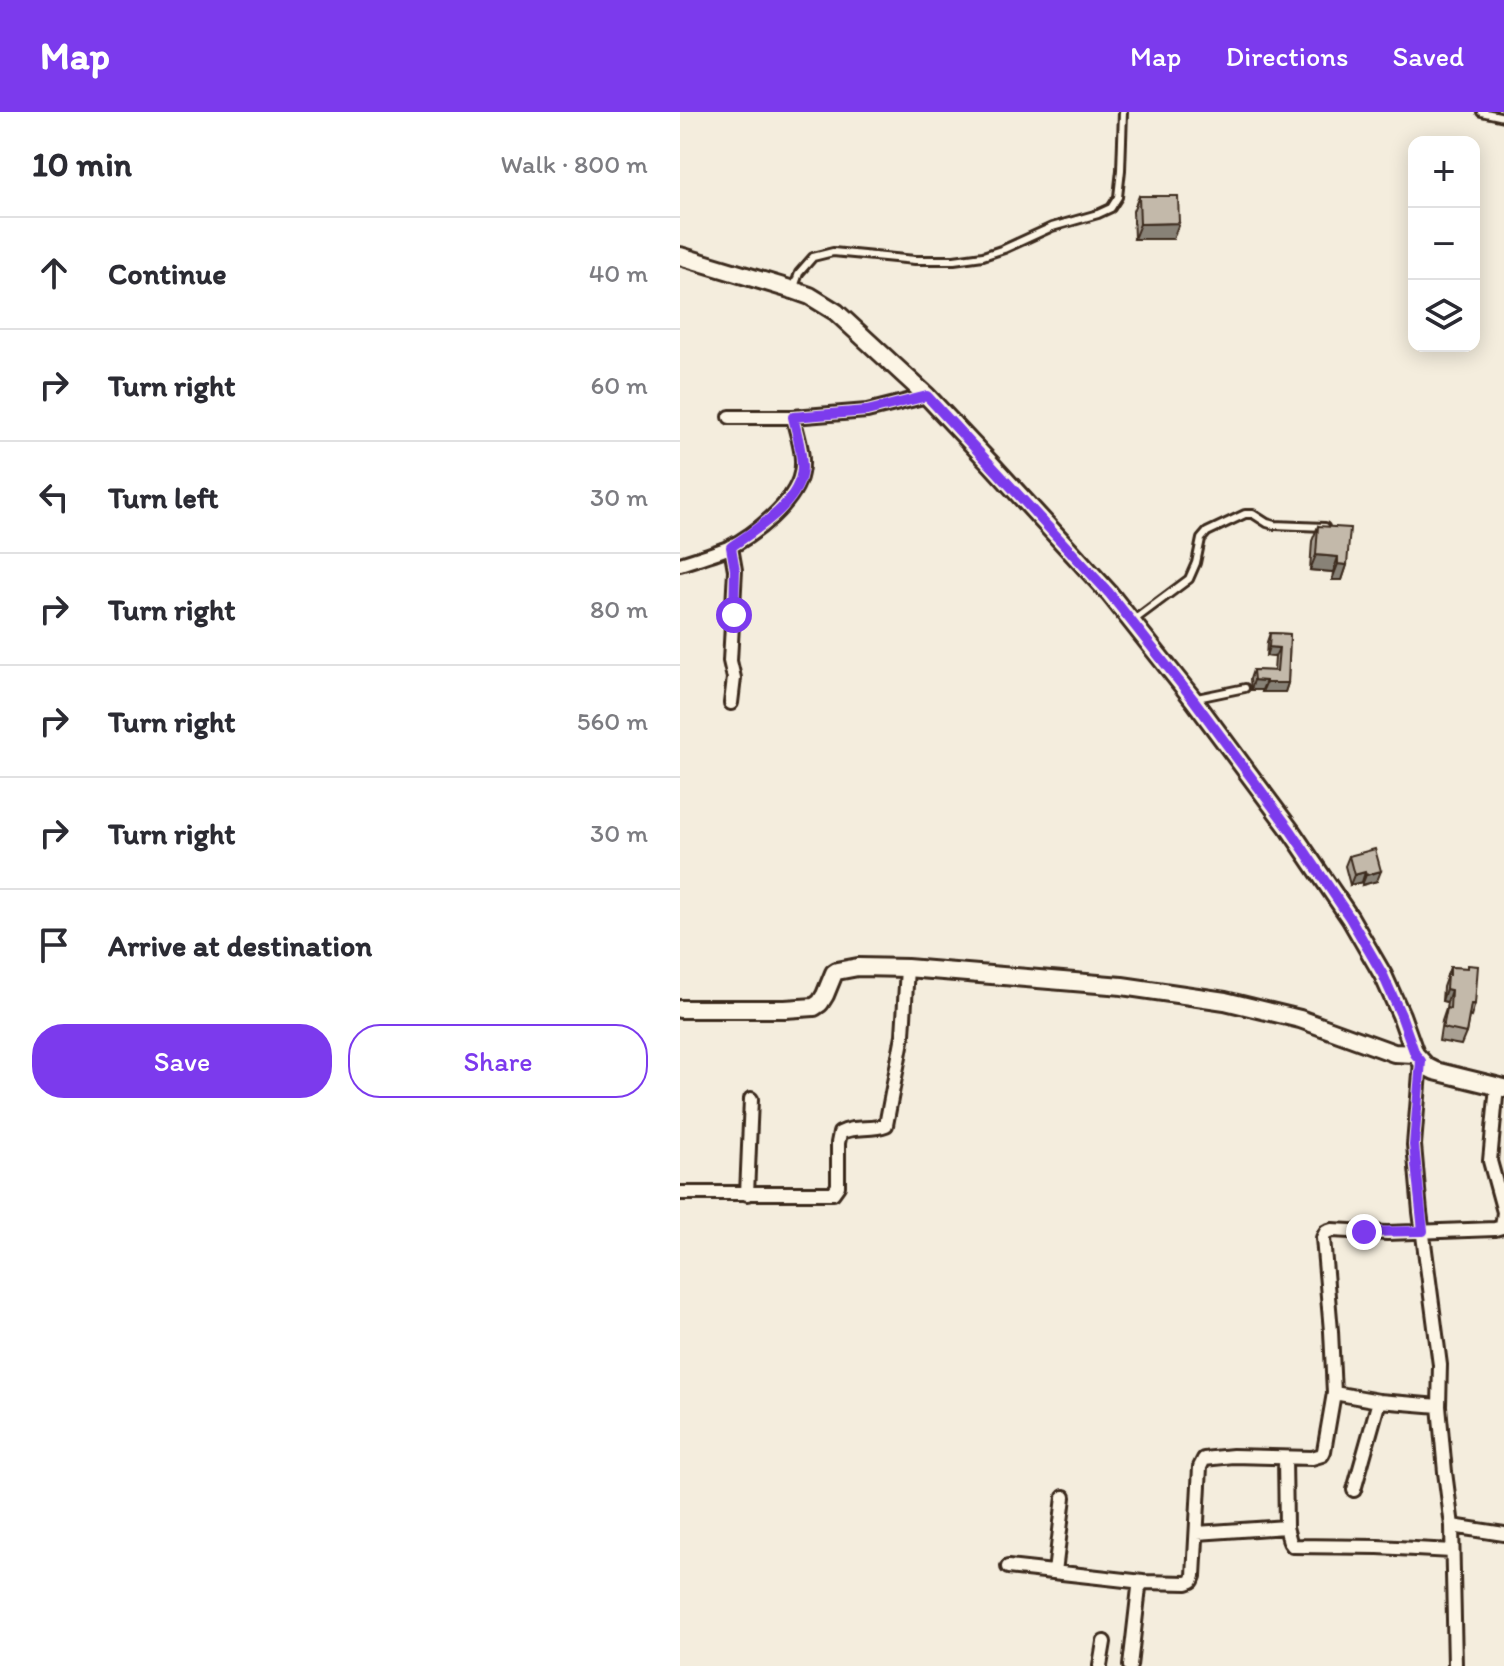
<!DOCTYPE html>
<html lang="en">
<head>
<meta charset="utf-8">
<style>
	:root { --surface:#fff; --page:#f2f2f3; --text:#2b2b33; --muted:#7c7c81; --line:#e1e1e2; --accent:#7c3aed }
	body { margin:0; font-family:Itim,sans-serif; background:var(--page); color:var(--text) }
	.controls { position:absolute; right:24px; top:24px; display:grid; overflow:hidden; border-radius:16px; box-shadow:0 4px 20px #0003 }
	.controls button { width:72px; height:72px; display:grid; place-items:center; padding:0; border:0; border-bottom:2px solid var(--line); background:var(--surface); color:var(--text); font:40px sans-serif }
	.stop { position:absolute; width:24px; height:24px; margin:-18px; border:6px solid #7c3aed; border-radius:50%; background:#fff }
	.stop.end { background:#7c3aed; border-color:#fff; box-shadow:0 2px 8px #0008 }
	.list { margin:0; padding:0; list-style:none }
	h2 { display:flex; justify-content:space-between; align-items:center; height:104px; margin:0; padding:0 32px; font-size:34px }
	h2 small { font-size:26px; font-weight:400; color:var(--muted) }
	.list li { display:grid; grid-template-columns:52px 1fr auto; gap:24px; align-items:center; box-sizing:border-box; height:112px; padding:0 32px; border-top:2px solid var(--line) }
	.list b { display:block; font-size:30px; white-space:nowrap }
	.list em { font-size:26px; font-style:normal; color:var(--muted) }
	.actions { display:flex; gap:16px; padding:24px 32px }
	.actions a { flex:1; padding:18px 0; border:2px solid var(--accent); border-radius:32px; text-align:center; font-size:28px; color:var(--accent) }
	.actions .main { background:var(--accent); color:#fff }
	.icon { flex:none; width:44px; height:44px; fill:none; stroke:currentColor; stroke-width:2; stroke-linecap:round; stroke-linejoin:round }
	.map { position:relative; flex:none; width:824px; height:1554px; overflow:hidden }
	header { display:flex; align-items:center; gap:48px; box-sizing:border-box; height:112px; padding:0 40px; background:var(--accent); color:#fff }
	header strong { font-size:38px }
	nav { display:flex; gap:44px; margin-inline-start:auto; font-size:28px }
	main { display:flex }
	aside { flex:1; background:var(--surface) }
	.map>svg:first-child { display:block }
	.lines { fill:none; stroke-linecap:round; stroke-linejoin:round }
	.lane-casing { stroke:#3b2a1e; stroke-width:12 }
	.street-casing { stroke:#3b2a1e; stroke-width:18 }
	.secondary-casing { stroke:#3b2a1e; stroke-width:22 }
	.lane { stroke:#fcf5e5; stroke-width:6 }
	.street { stroke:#fcf5e5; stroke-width:12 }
	.secondary { stroke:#fcf5e5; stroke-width:16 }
	.wall { fill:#a89f92; stroke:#3b2a1e; stroke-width:2 }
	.shaded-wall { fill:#888277; stroke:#3b2a1e; stroke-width:2 }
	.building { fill:#c3b9aa; stroke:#3b2a1e; stroke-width:2 }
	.route { stroke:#7c3aed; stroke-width:10 }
</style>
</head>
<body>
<header>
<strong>Map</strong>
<nav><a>Map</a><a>Directions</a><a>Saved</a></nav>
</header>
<main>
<aside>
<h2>10 min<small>Walk · 800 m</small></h2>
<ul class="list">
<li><svg class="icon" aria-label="ahead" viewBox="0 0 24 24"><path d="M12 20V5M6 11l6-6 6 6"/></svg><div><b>Continue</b></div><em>40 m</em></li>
<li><svg class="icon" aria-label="right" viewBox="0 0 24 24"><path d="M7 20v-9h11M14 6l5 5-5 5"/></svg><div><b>Turn right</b></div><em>60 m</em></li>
<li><svg class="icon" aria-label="left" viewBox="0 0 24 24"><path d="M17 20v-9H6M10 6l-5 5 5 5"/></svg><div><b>Turn left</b></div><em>30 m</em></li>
<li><svg class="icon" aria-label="right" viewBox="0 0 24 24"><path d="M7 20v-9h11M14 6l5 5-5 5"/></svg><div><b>Turn right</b></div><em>80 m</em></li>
<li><svg class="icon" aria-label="right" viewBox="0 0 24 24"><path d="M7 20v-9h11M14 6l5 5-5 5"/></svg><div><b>Turn right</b></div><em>560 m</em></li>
<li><svg class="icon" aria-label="right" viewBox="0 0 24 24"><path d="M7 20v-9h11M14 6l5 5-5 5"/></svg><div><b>Turn right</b></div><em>30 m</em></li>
<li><svg class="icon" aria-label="arrive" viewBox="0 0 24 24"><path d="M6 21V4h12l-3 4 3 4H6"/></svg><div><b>Arrive at destination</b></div></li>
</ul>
<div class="actions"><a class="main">Save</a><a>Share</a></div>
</aside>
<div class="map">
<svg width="824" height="1554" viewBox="0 0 824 1554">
	<rect width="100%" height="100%" fill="#f4eddd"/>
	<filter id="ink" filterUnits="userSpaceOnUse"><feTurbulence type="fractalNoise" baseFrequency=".0125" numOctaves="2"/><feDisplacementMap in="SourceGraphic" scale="16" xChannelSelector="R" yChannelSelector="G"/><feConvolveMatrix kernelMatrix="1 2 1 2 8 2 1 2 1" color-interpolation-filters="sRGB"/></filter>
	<g filter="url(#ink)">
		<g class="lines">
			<g class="lane-casing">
				<path id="lane" d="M801,0L824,5
					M113,178L119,161L133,145L153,140L235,148H274L303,144L324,137L372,115L418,102L431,96L438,85L441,58L443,0
					M454,508L509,467L516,451L521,427L527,420L565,402H573L587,411L594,413L645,415
					M517,586L565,576"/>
			</g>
			<g class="street-casing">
				<path id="street" d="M50,305H113L187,299L247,284
					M51,435L55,458L50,549L54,566L51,591
					M0,452C16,447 32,442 48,436C73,424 116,390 121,361C125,343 117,323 113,305
					M741,949L734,1033L740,1100L760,1253L759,1294L765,1360L772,1414L775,1554
					M0,1081H153L158,1074V1031L160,1021C174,1013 191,1019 206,1013L223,923L227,856
					M67,1082L71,987
					M654,1281L699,1289L759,1294
					M605,1346L606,1415
					M674,1378L699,1289
					M772,1414L824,1422
					M517,1421L606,1415L610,1430L613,1434L698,1435L772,1439
					M328,1455L463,1470
					M375,1460L384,1385
					M420,1554L424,1530
					M450,1554L459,1476L463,1470L507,1471L512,1469L514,1464L520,1355L524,1347L553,1344L632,1346L642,1343L644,1339L654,1281L651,1219L643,1126L646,1120L652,1118L707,1121L815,1117L822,1115L824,1100L810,1049L817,974"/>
			</g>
			<g class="secondary-casing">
				<path id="secondary" d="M0,144L113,178L130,184L156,200L247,284L311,352L429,481L513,587L611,719L670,806L703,863L721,903L735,942L747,955L755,959L824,976
					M0,897H105L134,895L140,891L145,883L154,861L157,859L178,855L227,856L442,874L545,889L620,907L714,941L735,942"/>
			</g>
			<use href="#lane" class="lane"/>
			<use href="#street" class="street"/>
			<use href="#secondary" class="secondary"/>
		</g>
		<path class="wall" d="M459,84L493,127H454L453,99Z
			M638,414L667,453L662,468H652L653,460L630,458L632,429Z
			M590,521L610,522L608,571L605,580H582V578H571L570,567L573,558L594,559L595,545L586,544L587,530Z
			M669,744L697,769L682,773V770L670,773L665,754Z
			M788,853L795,892L791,905L789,904L786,921L781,933L759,929L762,909L766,897L767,890L762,889L763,875L770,855L787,856Z"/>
		<path class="shaded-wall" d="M499,111L493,127H454L460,112Z
			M636,443L658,445L653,460L630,458Z
			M658,452L667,453L662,468H652Z
			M589,535L599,536L595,545L586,544Z
			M574,568L586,569L582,578H571Z
			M586,571H608L605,580H582Z
			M701,759L697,769L682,773L686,763Z
			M685,760L682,770L670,773L674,763Z
			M766,877L771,878L767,890L762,889Z"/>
		<path class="building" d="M459,84H498L499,111L460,112Z
			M638,414L670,416L667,453L658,452V445L636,443Z
			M590,521L610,522L608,571H586V569L574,568L573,558L597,559L599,536L589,535Z
			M695,737L701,759L686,763L685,760L674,763L669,744Z
			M788,853L798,854L795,892H791L786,921L763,916L767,896L770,897L771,878L766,877L767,863H770V855L788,856Z"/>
	</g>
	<g class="lines" filter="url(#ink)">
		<path class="route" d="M54,503L55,458L51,435C76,417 121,391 122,356C122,339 117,322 113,305L187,299L247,284L429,481L513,587L611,719L670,806L703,863L721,903L735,942L741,949L734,1033L743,1119L684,1120"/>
	</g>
</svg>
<div class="controls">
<button>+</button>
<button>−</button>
<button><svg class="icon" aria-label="layers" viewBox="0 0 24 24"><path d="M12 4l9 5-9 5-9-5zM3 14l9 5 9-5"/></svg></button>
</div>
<div class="stop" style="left:54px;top:503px"></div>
<div class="stop end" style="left:684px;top:1120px"></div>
</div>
</main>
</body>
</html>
